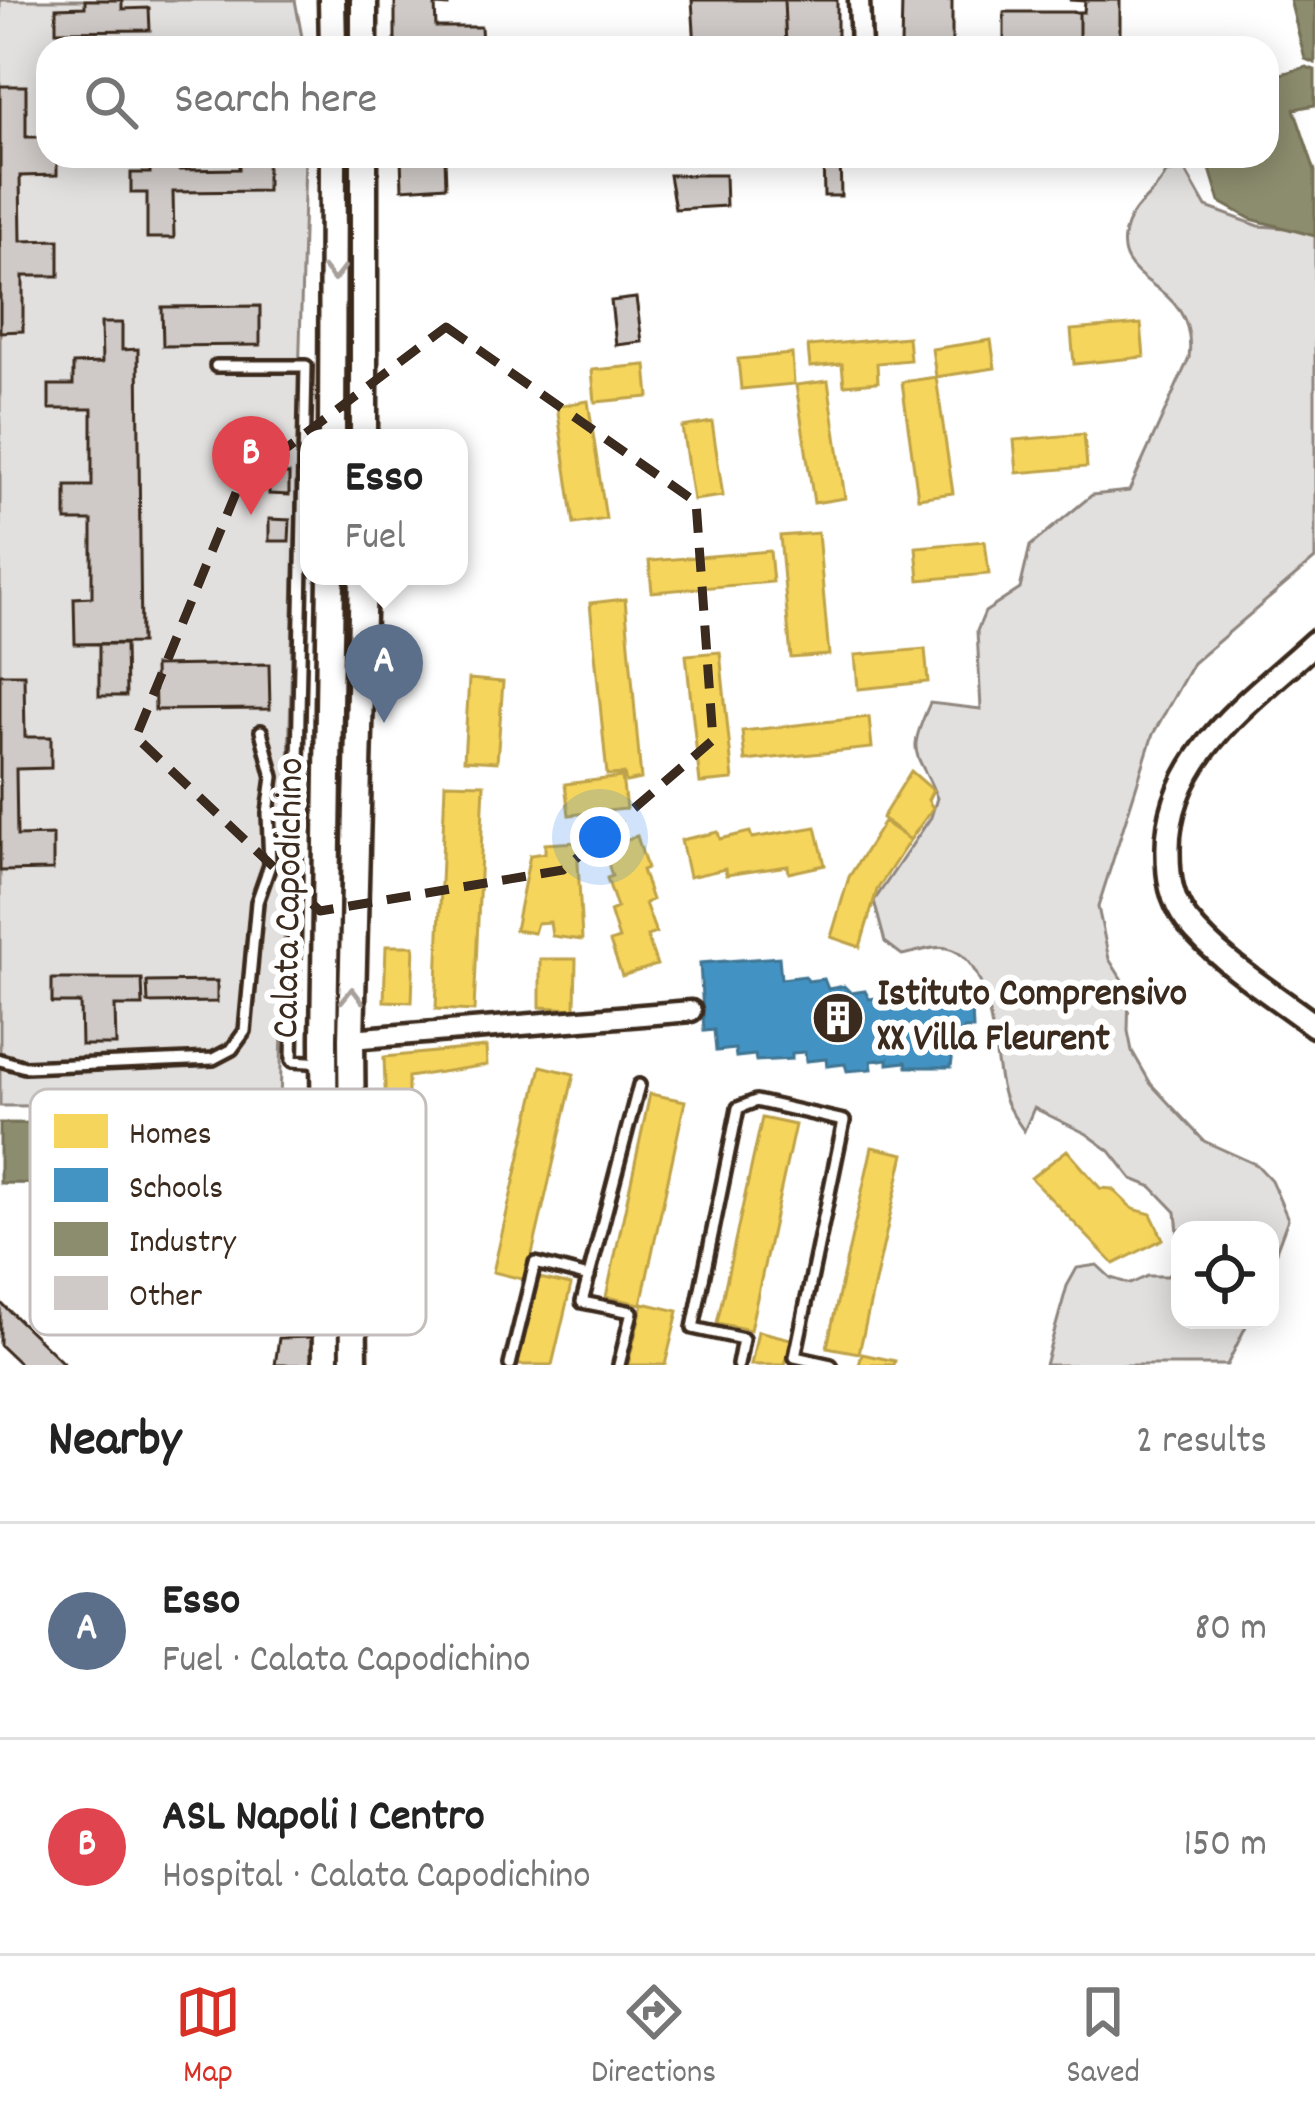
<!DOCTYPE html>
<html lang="en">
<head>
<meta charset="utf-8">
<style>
	:root { --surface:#fff; --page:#f6f6f6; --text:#222; --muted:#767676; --line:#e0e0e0; --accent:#d93025 }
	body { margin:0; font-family:Dekko,sans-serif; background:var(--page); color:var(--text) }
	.controls { position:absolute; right:36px; bottom:36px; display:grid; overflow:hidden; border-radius:24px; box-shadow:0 6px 30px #0003 }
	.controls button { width:108px; height:108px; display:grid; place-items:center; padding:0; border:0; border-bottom:3px solid var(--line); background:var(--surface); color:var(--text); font:60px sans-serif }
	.you { position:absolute; left:600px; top:837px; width:42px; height:42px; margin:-30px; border:9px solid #fff; border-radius:50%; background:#1a73e8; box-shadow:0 0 0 18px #1a73e833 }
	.badge { display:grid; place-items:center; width:78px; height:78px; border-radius:50%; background:var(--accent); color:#fff; font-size:39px; font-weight:700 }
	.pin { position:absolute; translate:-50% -99px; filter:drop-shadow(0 3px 6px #0008) }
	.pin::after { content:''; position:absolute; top:63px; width:42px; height:36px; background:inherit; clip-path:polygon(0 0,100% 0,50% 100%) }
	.popup { position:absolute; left:300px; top:429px; width:168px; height:156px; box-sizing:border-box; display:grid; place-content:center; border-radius:24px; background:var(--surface); filter:drop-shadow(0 3px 9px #0005); font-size:39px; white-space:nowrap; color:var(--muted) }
	.popup b { font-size:45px; color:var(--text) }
	.popup::after { content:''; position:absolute; left:50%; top:100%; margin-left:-24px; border:24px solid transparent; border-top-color:var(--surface) }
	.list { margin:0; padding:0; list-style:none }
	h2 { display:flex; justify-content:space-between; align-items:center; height:156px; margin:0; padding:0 48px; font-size:51px }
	h2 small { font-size:39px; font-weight:400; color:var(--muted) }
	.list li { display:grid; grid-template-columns:78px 1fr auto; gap:36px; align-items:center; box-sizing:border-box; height:216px; padding:0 48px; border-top:3px solid var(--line) }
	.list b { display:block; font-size:45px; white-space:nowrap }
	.list p { margin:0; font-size:39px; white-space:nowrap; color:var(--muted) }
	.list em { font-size:39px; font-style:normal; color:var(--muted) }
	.icon { flex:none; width:66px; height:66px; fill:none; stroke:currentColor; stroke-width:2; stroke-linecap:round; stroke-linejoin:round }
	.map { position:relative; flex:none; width:1315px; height:1365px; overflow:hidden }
	.search { position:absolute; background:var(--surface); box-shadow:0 6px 30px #0003; left:36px; right:36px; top:36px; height:132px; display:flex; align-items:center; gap:30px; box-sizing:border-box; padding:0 42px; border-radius:36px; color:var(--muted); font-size:45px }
	.sheet { height:588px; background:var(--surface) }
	nav { display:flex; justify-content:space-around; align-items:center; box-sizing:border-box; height:168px; border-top:3px solid var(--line); background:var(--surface); font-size:33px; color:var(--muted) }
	nav a { display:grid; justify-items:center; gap:6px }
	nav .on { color:var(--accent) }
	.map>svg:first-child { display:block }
	.green { fill:#e2e0de; stroke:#8e857e; stroke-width:3 }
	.homes { fill:#f6d55c; stroke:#bea249; stroke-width:3 }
	.schools { fill:#4393c3; stroke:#417492; stroke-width:3 }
	.industry { fill:#8c8c6e; stroke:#746f56; stroke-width:3 }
	.building { fill:#cfcac7; stroke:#3b2a1e; stroke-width:3 }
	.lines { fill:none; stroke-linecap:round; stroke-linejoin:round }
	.service-casing { stroke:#3b2a1e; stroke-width:18 }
	.minor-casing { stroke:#3b2a1e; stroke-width:27 }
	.tertiary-casing { stroke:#3b2a1e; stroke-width:30 }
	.secondary-casing { stroke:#3b2a1e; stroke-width:33 }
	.service { stroke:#fff; stroke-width:9 }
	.minor { stroke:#fff; stroke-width:18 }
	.tertiary { stroke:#fff; stroke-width:21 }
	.secondary { stroke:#fff; stroke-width:24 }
	.oneway { stroke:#a79f9a }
	.marked { fill:none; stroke:#3b2a1e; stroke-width:9; stroke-dasharray:24 15; stroke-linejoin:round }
	.labels { text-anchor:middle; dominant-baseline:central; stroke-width:12; stroke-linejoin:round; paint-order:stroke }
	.street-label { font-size:39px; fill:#3b2a1e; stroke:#fff }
	.poi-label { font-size:39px; font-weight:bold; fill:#3b2a1e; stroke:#fff; text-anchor:start }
	.key { fill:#fff; stroke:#c4bfbc; stroke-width:3 }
	.key-label { font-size:33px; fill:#3b2a1e }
</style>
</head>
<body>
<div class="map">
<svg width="1315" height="1365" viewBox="0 0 1315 1365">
	<rect width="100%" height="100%" fill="#fff"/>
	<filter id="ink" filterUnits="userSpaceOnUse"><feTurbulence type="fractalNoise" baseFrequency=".00833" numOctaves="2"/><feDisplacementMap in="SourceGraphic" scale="24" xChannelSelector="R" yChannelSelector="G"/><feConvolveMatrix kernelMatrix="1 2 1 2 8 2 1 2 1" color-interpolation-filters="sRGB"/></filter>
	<g filter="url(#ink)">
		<path class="green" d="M0,0H295L304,48H48V156H305L280,1105L0,1106Z
			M1185,170L1206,207L1259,226L1315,230V559L1193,663L1153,734L1098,907L1109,959L1129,991L1128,1031L1132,1051L1151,1084L1204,1141L1257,1165L1271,1180L1288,1219L1270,1267V1230H1180V1320H1249L1227,1365H1045L1067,1286L1077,1268L1097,1265L1111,1278L1130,1284L1148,1276H1168L1180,1253L1176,1212L1152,1187L1132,1179L1110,1151L1087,1134L1034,1108L1024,1131C1015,1118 1005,1105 1002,1090C992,1053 994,959 947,948C935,945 915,953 902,955L885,942L874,901L931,817L937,798C917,748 905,758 930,703L981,709L977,631L985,612L1020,589L1030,546L1092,495L1129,491L1189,358C1199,276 1104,290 1127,225C1135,203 1156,195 1166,173Z"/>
		<path class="homes" d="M1141,324L1144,357L1074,364L1071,330Z
			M908,337L910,360L877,363L878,382L844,385L842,364L810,367L808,346Z
			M991,340L995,368L936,377L932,349Z
			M792,354L794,384L741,389L738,359Z
			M646,365L649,397L595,402L592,370Z
			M936,377L953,493L918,498L902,382Z
			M828,381L845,498L814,503L796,385Z
			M588,401L606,519L574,524L557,406Z
			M712,422L723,496L693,500L682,427Z
			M1084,434L1087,467L1017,473L1014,440Z
			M818,533L829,655L791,658L780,536Z
			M985,541L989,574L919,580L916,547Z
			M770,551L773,582L652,592L649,561Z
			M625,599L641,779L626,782L624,774L607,775L590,603Z
			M925,649L928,682L858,689L855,655Z
			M720,652L733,780L700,783L686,655Z
			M469,679L503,682L497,762L464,760Z
			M869,717L872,748L745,761L742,731Z
			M911,771L933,790L928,800L933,808L910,840L882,818Z
			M622,777L626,809L569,815L565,784Z
			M445,783L484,784L474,1011L436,1009Z
			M884,822L910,840L877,890L860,947L831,937L849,877Z
			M816,827L825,865L789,873L788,866L726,875L725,869L689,877L681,840L718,832L720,839L750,832L752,838Z
			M637,836L647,868L642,870L652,900L645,903L656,933L647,936L657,965L622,976L610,942L619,939L610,911L617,908L607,878L612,876L603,847Z
			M577,842L582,940L552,936L550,922L537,923L534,933L515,930L530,855L545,853V844Z
			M386,946H414L412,1002L384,1001Z
			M540,959H576L575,1009L540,1007Z
			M486,1047L487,1065L408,1077V1112L397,1117L386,1115L384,1057Z
			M541,1066L574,1074L526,1280L493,1272Z
			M650,1094L685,1101L641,1304L606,1297Z
			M762,1118L795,1125L750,1330L717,1323Z
			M872,1147L904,1154L859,1353L827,1347Z
			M1067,1150L1100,1188L1112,1189L1133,1209L1151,1214L1163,1239L1114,1264L1031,1178Z
			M535,1277L571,1285L552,1365H514Z
			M643,1303L678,1311L665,1365H628Z
			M758,1331L791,1339L785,1365H751Z
			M862,1354L895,1361L894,1365H859Z"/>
		<path class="schools" d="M779,957L781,979L805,976L808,981L824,979L828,989L844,986L851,993L865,991L869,999L885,997L887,1003L916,1004L918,987L963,985L965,1001L972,1008L973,1029H964V1047L954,1046L951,1067H907L906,1062L888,1064V1059L871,1061L872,1069L847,1071L845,1064L827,1066L826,1059L806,1061L805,1052L792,1053V1059L756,1061L755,1055L736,1057L735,1049L716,1051L714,1030L704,1031L700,963Z"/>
		<path class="industry" d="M1290,0H1315V63L1305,59Z
			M1306,67L1315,70V105L1294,109L1315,171V236L1251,219L1220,202L1206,156H1267V78Z
			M0,1123L136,1124L135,1185L0,1183Z"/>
		<path class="building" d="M85,0H122V9L149,8L150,30L56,31V8L85,7Z
			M395,0H448V6L435,5L436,27H481L482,44H395Z
			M692,0H784L786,46L695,47Z
			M784,0H837V44L786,46Z
			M902,0H952V48H901Z
			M1120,0V48H1079V12H1084L1085,1L1069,0Z
			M1004,12H1079V48H1004Z
			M0,86H26V137H48V156H57V175L20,176L21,241L59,240V276H23V331L0,332Z
			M150,156H179V170L239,169V156H267V191L173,192L174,238H147V193H131V173H150Z
			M401,156L445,158L446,186L402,189Z
			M823,156H840L841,196H824Z
			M669,175H725L726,206L675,209Z
			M636,298L642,342L616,345L611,301Z
			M260,306V345L163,346L162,307Z
			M101,323H122V350L138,349L141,643L75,644L74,598L92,597V521H66V486H92V409H49V385H73V364L102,363Z
			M269,473L289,474V495L269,494Z
			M269,519L290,520L289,541H269Z
			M99,644H125L126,696H99Z
			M269,664L270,709L155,710L154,666Z
			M0,674H24L25,737H51V768L16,769L17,836L53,835V870L0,871Z
			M52,979H142L143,1006H115L116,1045H81L80,1003H52Z
			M217,981V1002L148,1003L147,982Z
			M150,1124L210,1126L208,1189L148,1188Z
			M253,1134H305V1203H254Z
			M211,1214H246L248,1269H213Z
			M258,1226L291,1227L294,1270H259Z
			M251,1282L308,1284L307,1324L251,1327Z
			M0,1302L65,1365H21L0,1345Z
			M312,1337V1365H275L279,1338Z"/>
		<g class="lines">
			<g class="service-casing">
				<path id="service" d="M216,366H306L292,1061L324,1063
					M0,1060L25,1067L213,1059L232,1049L245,1031L257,902L270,865L268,813L273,777L261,731
					M510,1365L535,1263L589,1277
					M619,1365L632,1312L582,1302L639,1085
					M738,1365L743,1339L693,1328L738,1108L756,1101L844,1121L795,1357L831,1365"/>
			</g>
			<g class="minor-casing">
				<path id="minor" d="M859,0L861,48
					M351,1039L691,1011"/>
			</g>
			<g class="tertiary-casing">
				<path id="tertiary" d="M1315,642C1251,701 1166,756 1168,852C1168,878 1171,900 1187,921C1221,963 1273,994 1315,1026"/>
			</g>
			<g class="secondary-casing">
				<path id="secondary" d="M332,0L333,48
					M364,48V0
					M364,156V438
					M332,438L333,156
					M326,1365L324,1039L331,576
					M354,1365L351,1039L363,576"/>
			</g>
			<use href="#service" class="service"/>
			<use href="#minor" class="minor"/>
			<use href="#tertiary" class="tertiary"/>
			<use href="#secondary" class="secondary"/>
		</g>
		<defs><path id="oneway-chevron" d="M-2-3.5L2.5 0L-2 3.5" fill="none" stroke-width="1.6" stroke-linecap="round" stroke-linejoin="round" transform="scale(3)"/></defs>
		<g class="oneway">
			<use href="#oneway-chevron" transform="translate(334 273) rotate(90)"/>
			<use href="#oneway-chevron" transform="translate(352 996) rotate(-89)"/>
		</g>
	</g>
	<path class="marked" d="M446,327L696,502L713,740L563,870L320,911L136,737L240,483Z"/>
	<defs>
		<g id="building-disc" transform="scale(2.7)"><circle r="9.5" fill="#3b2a1e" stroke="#fff"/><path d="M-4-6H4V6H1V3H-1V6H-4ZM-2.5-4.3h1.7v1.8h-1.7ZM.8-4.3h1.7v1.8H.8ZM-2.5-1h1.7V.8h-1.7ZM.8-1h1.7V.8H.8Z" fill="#fff"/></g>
	</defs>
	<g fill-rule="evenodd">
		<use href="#building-disc" x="838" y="1018"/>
	</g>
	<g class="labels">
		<g class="street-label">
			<text transform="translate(291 898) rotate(-89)">Calata Capodichino</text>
		</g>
		<g class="poi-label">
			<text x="877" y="996">Istituto Comprensivo<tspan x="877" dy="45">XX Villa Fleurent</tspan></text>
		</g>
	</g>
	<rect x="30" y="1089" width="396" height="246" rx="18" class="key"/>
	<rect x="54" y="1114" width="54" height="34" fill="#f6d55c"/>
	<rect x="54" y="1168" width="54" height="34" fill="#4393c3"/>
	<rect x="54" y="1222" width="54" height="34" fill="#8c8c6e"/>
	<rect x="54" y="1276" width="54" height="34" fill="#cfcac7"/>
	<g class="key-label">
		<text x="129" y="1143">Homes</text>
		<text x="129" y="1197">Schools</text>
		<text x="129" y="1251">Industry</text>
		<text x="129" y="1305">Other</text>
	</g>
</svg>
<div class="controls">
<button><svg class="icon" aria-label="locate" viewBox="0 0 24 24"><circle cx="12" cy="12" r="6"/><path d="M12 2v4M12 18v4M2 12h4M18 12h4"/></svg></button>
</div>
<div class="you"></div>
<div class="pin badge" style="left:384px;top:723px;background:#5c6f8a">A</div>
<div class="popup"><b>Esso</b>Fuel</div>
<div class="pin badge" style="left:251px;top:515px;background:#e0444e">B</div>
<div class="search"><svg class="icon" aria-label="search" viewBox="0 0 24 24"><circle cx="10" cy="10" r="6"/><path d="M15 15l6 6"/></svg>Search here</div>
</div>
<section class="sheet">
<h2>Nearby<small>2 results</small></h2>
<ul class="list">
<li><span class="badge" style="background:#5c6f8a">A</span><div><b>Esso</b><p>Fuel · Calata Capodichino</p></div><em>80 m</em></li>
<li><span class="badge" style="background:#e0444e">B</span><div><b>ASL Napoli 1 Centro</b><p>Hospital · Calata Capodichino</p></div><em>150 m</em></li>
</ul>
</section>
<nav>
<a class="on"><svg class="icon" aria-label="map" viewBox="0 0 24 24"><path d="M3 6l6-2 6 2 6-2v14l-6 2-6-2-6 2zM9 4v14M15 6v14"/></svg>Map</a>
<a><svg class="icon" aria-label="directions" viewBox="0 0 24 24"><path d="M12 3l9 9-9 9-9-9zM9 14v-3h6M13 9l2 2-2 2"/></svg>Directions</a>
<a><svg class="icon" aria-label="saved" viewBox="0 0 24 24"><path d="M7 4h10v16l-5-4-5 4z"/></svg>Saved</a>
</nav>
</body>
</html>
